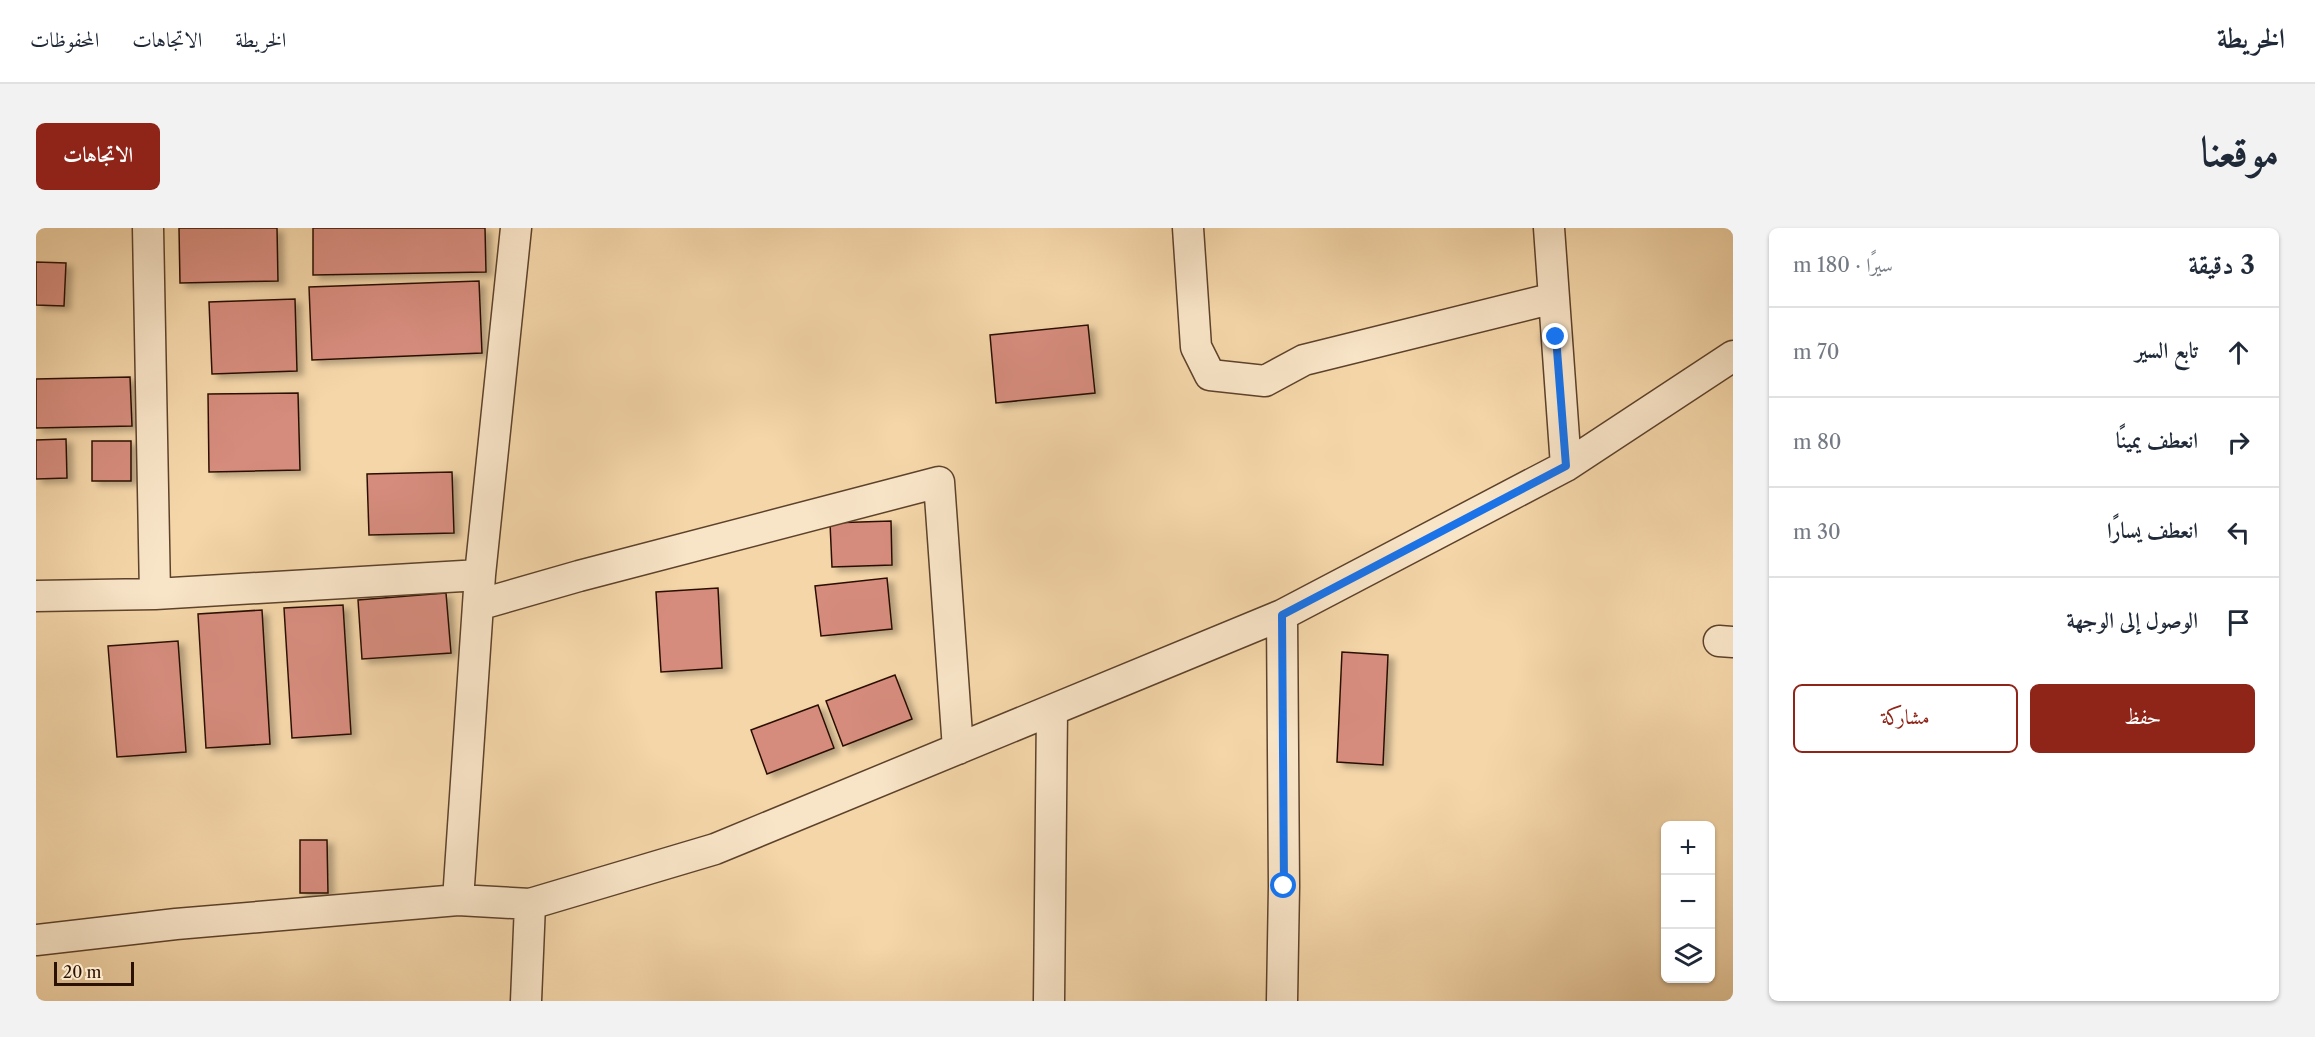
<!DOCTYPE html>
<html lang="ar">
<head>
<meta charset="utf-8">
<style>
	:root { --surface:#fff; --page:#f2f2f3; --text:#1f2937; --muted:#747a83; --line:#e0e1e3; --accent:#8f2418 }
	body { margin:0; font-family:"Libre Caslon Text",Amiri,serif; background:var(--page); color:var(--text); direction:rtl }
	.controls { position:absolute; right:18px; bottom:18px; display:grid; overflow:hidden; border-radius:9px; box-shadow:0 2px 4px #0004 }
	.controls button { width:54px; height:54px; display:grid; place-items:center; padding:0; border:0; border-bottom:2px solid var(--line); background:var(--surface); color:var(--text); font:30px sans-serif }
	.scale { position:absolute; left:18px; bottom:15px; width:80px; box-sizing:border-box; padding-left:6px; border:3px solid #2b1101; border-top:0; font-size:16px; line-height:21px; white-space:nowrap; color:#2b1101; -webkit-text-stroke:4px #f8e4c7; paint-order:stroke }
	.stop { position:absolute; width:18px; height:18px; margin:-14px; border:4px solid #1a73e8; border-radius:50%; background:#fff }
	.stop.end { background:#1a73e8; border-color:#fff; box-shadow:0 2px 6px #0008 }
	.list { margin:0; padding:0; list-style:none }
	h2 { display:flex; justify-content:space-between; align-items:center; height:78px; margin:0; padding:0 24px; font-size:26px }
	h2 small { font-size:20px; font-weight:400; color:var(--muted) }
	.list li { display:grid; grid-template-columns:39px 1fr auto; gap:18px; align-items:center; box-sizing:border-box; height:90px; padding:0 24px; border-top:2px solid var(--line) }
	.list b { display:block; font-size:22px; white-space:nowrap }
	.list em { font-size:20px; font-style:normal; color:var(--muted) }
	.actions { display:flex; gap:12px; padding:18px 24px }
	.actions a { flex:1; padding:14px 0; border:2px solid var(--accent); border-radius:9px; text-align:center; font-size:21px; color:var(--accent) }
	.actions .main { background:var(--accent); color:#fff }
	.icon { flex:none; width:33px; height:33px; fill:none; stroke:currentColor; stroke-width:2; stroke-linecap:round; stroke-linejoin:round }
	.map { position:relative; flex:none; width:1697px; height:773px; overflow:hidden; direction:ltr; border-radius:9px }
	header { display:flex; align-items:center; gap:36px; box-sizing:border-box; height:84px; padding:0 30px; background:var(--surface); border-bottom:2px solid var(--line) }
	header strong { font-size:28px }
	nav { display:flex; gap:33px; margin-inline-start:auto; font-size:21px }
	.intro { display:flex; align-items:center; justify-content:space-between; box-sizing:border-box; height:144px; padding:0 36px }
	h1 { margin:0; font-size:42px }
	.button { padding:15px 27px; border-radius:9px; background:var(--accent); color:#fff; font-size:21px; font-weight:700 }
	main { display:flex; gap:36px; padding:0 36px }
	aside { flex:1; background:var(--surface); border-radius:9px; box-shadow:0 2px 4px #0004 }
	.map>svg:first-child { display:block }
	.building { fill:#d68c7d; stroke:#2b1101; stroke-width:1.5; filter:url(#shadow) }
	.lines { fill:none; stroke-linecap:round; stroke-linejoin:round }
	.minor-casing { stroke:#5d422b; stroke-width:33 }
	.minor { stroke:#f8e4c7; stroke-width:30 }
	.route { stroke:#1a73e8; stroke-width:8 }
</style>
</head>
<body>
<header>
<strong>الخريطة</strong>
<nav><a>الخريطة</a><a>الاتجاهات</a><a>المحفوظات</a></nav>
</header>
<div class="intro"><h1>موقعنا</h1><a class="button">الاتجاهات</a></div>
<main>
<aside>
<h2>3 دقيقة<small>سيرًا · 180 m</small></h2>
<ul class="list">
<li><svg class="icon" aria-label="ahead" viewBox="0 0 24 24"><path d="M12 20V5M6 11l6-6 6 6"/></svg><div><b>تابع السير</b></div><em>70 m</em></li>
<li><svg class="icon" aria-label="right" viewBox="0 0 24 24"><path d="M7 20v-9h11M14 6l5 5-5 5"/></svg><div><b>انعطف يمينًا</b></div><em>80 m</em></li>
<li><svg class="icon" aria-label="left" viewBox="0 0 24 24"><path d="M17 20v-9H6M10 6l-5 5 5 5"/></svg><div><b>انعطف يسارًا</b></div><em>30 m</em></li>
<li><svg class="icon" aria-label="arrive" viewBox="0 0 24 24"><path d="M6 21V4h12l-3 4 3 4H6"/></svg><div><b>الوصول إلى الوجهة</b></div></li>
</ul>
<div class="actions"><a class="main">حفظ</a><a>مشاركة</a></div>
</aside>
<div class="map">
<svg width="1697" height="773" viewBox="0 0 1697 773">
	<defs>
		<filter id="shadow"><feDropShadow dx="6" dy="4" stdDeviation="3" flood-color="#0004"/></filter>
	</defs>
	<rect width="100%" height="100%" fill="#f4d6a9"/>
	<filter id="stains"><feTurbulence type="fractalNoise" baseFrequency=".00333" numOctaves="4"/><feColorMatrix values="0 0 0 0 .2 0 0 0 0 .09 0 0 0 0 .02 0 0 0 .5 -.17"/></filter>
	<radialGradient id="worn" r=".72"><stop offset=".6" stop-color="#630" stop-opacity="0"/><stop offset="1" stop-color="#630" stop-opacity=".3"/></radialGradient>
	<path class="building" d="M143,0H241L242,53L144,55Z
		M277,0H449L450,44L277,47Z
		M0,34L30,35L28,78L0,77Z
		M443,53L446,125L276,132L273,59Z
		M259,71L261,143L176,146L173,74Z
		M1052,97L1059,165L960,175L954,107Z
		M94,149L96,198L0,200V151Z
		M262,165L264,242L173,244L172,166Z
		M30,211L31,250L0,251V212Z
		M56,213H95V253H56Z
		M416,244L418,305L333,307L331,246Z
		M855,293L856,337L796,339L794,295Z
		M851,350L856,401L785,408L779,358Z
		M682,360L686,440L625,444L620,364Z
		M410,365L415,425L326,431L322,372Z
		M307,377L315,506L256,510L248,380Z
		M226,382L234,516L170,520L162,386Z
		M142,413L150,524L81,529L72,418Z
		M1306,424L1352,427L1347,537L1301,534Z
		M859,447L876,491L807,518L790,473Z
		M782,477L798,520L731,546L715,502Z
		M264,612H291L292,665H264Z"/>
	<g class="lines">
		<g class="minor-casing">
			<path id="minor" d="M112,0L119,366
				M1152,0L1160,119L1174,147L1229,153L1268,132L1518,70
				M1513,0L1530,238
				M0,368L119,366L444,347
				M442,377L543,348L903,254L922,521
				M1683,413L1697,414
				M422,672L444,347L480,0
				M0,712L140,696L422,672L494,676L679,621L1246,387L1530,238L1697,128
				M490,773L494,676
				M1013,773L1016,482
				M1246,773L1248,658L1246,387"/>
		</g>
		<use href="#minor" class="minor"/>
	</g>
	<g class="lines">
		<path class="route" d="M1248,658L1246,387L1530,238L1520,109"/>
	</g>
	<rect width="100%" height="100%" filter="url(#stains)"/>
	<rect width="100%" height="100%" fill="url(#worn)"/>
</svg>
<div class="controls">
<button>+</button>
<button>−</button>
<button><svg class="icon" aria-label="layers" viewBox="0 0 24 24"><path d="M12 4l9 5-9 5-9-5zM3 14l9 5 9-5"/></svg></button>
</div>
<div class="scale">20 m</div>
<div class="stop" style="left:1248px;top:658px"></div>
<div class="stop end" style="left:1520px;top:109px"></div>
</div>
</main>
</body>
</html>
